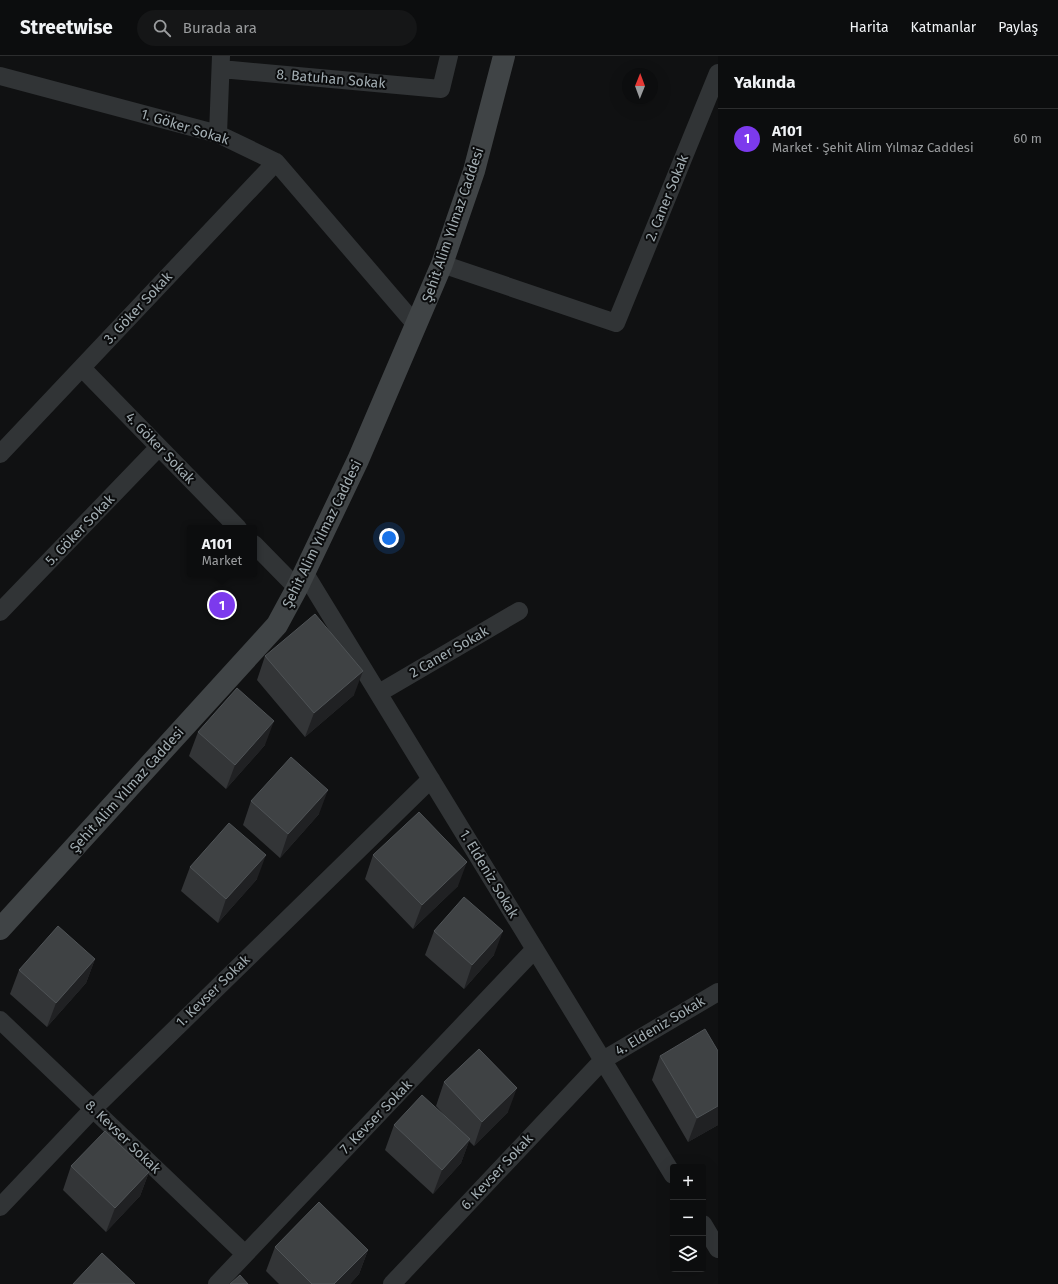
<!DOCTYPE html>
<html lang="tr">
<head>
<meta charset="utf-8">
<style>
	:root { --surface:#0c0d0e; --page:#151617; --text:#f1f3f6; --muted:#9a9c9e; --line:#2c2d2e; --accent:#7c3aed }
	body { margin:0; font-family:"Fira Sans",sans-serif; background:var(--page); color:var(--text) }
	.controls { position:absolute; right:12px; bottom:12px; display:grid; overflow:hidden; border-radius:4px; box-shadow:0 4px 16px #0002 }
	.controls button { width:36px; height:36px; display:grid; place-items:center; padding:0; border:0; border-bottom:1px solid var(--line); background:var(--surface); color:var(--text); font:20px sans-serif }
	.compass { position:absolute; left:622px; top:12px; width:36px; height:36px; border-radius:50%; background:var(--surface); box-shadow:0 4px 16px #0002; rotate:1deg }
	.you { position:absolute; left:389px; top:482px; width:14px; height:14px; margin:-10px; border:3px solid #fff; border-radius:50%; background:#1a73e8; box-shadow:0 0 0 6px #1a73e833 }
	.badge { display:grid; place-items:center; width:26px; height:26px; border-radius:50%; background:var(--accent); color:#fff; font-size:13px; font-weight:700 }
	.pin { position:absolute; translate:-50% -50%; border:2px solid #fff; box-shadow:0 1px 4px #0006 }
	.popup { position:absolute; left:187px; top:469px; width:70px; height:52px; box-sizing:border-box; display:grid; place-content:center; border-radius:4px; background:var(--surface); filter:drop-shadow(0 1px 3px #0005); font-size:13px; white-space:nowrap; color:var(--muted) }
	.popup b { font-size:15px; color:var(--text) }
	.popup::after { content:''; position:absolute; left:50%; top:100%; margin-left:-8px; border:8px solid transparent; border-top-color:var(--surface) }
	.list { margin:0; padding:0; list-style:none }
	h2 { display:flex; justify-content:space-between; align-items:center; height:52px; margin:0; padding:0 16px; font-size:17px }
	h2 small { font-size:13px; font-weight:400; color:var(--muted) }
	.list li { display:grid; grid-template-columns:26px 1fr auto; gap:12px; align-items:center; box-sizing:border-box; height:60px; padding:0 16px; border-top:1px solid var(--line) }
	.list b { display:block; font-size:15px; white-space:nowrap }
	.list p { margin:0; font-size:13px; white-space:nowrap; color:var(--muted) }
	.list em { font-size:13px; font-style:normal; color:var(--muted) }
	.icon { flex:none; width:22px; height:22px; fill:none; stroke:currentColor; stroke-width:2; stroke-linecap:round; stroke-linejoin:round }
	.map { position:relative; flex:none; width:718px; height:1228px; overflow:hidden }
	header { display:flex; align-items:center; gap:24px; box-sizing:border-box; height:56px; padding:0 20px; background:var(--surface); border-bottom:1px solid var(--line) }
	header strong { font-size:19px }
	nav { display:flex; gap:22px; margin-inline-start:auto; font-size:14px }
	.search { width:280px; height:36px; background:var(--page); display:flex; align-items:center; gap:10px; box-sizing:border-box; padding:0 14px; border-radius:22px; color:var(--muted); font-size:15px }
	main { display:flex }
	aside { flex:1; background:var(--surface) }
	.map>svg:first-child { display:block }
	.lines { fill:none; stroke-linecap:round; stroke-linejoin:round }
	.street { stroke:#313436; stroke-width:18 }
	.secondary { stroke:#404446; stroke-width:22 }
	.wall { fill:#333537 }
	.shaded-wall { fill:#202123 }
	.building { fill:#3f4244; stroke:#4f5356 }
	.labels { text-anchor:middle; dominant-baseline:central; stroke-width:4; stroke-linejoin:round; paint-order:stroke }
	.street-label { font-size:14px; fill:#a2adb2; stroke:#0b0c0d }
</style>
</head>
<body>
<header>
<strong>Streetwise</strong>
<div class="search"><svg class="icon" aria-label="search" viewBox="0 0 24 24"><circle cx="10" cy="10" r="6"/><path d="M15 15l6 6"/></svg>Burada ara</div>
<nav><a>Harita</a><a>Katmanlar</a><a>Paylaş</a></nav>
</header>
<main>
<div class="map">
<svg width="718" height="1228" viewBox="0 0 718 1228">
	<rect width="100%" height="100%" fill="#101112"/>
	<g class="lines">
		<path class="street" d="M221,13L441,33L449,0
			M0,20L218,78L276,106L416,269
			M218,78L221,0
			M442,208L616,267L718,17
			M82,312L238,472
			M0,398L276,106
			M254,488L297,532
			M304,516L673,1119
			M0,556L159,391
			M379,637L519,555
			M0,964L245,1198
			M0,1151L93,1053L431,723
			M703,1168L718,1193
			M217,1228L535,893
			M392,1228L603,1004L718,936"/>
		<path class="secondary" d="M0,873L277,569L297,532L358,404L442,208L474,115L504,0"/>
	</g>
	<path class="wall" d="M265,600L354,639L305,681L257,624Z
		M198,676L265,689L226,733L189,700Z
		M251,745L319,758L280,802L243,769Z
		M373,799L458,830L413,873L365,823Z
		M190,811L257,823L218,867L181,835Z
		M434,875L494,899L464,933L425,899Z
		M95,903L86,927L47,971L10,938L19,914Z
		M660,1000L718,1069L688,1086L652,1024Z
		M444,1026L508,1056L474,1090L469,1085L461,1107L433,1138L385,1094L394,1069L446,1061L436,1050Z
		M71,1110L149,1116L140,1140L106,1176L63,1134Z
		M275,1191L368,1194L359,1218L350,1228H279L266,1215Z"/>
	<path class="shaded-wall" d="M363,615L354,639L305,681L314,657Z
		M274,665L265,689L226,733L235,709Z
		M328,734L319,758L280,802L288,778Z
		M266,799L257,823L218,867L226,843Z
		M467,806L458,830L413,873L422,849Z
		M503,875L494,899L464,933L472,909Z
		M95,903L86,927L47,971L56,947Z
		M517,1032L508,1056L474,1090L482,1066Z
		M718,1050V1069L688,1086L697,1062Z
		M470,1083L461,1107L433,1138L442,1114Z
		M149,1116L140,1140L106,1176L115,1152Z
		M368,1194L359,1218L350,1228H334Z"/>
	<path class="building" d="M315,558L363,615L314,657L265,600Z
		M237,632L274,665L235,709L198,676Z
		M291,701L328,734L288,778L251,745Z
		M419,756L467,806L422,849L373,799Z
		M229,767L266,799L226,843L190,811Z
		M464,841L503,875L472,909L434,875Z
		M58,870L95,903L56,947L19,914Z
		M705,973L718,995V1050L697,1062L660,1000Z
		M479,993L517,1032L482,1066L444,1026Z
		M422,1039L470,1083L442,1114L394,1069Z
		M105,1075L149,1116L115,1152L71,1110Z
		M319,1146L368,1194L334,1228H312L275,1191Z
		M102,1197L135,1228H73Z
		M240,1219L248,1228H230Z"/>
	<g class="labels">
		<g class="street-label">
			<text transform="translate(331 23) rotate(5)">8. Batuhan Sokak</text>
			<text transform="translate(185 71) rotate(17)">1. Göker Sokak</text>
			<text transform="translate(667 142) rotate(-68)">2. Caner Sokak</text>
			<text transform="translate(453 169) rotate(-71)">Şehit Alim Yılmaz Caddesi</text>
			<text transform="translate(138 252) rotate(-47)">3. Göker Sokak</text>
			<text transform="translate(160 392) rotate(46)">4. Göker Sokak</text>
			<text transform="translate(80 474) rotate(-46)">5. Göker Sokak</text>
			<text transform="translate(322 478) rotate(-64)">Şehit Alim Yılmaz Caddesi</text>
			<text transform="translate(449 596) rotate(-30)">2 Caner Sokak</text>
			<text transform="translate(127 734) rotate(-48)">Şehit Alim Yılmaz Caddesi</text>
			<text transform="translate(489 818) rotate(59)">1. Eldeniz Sokak</text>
			<text transform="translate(213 935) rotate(-44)">1. Kevser Sokak</text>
			<text transform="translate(660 970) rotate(-31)">4. Eldeniz Sokak</text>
			<text transform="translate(376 1061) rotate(-46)">7. Kevser Sokak</text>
			<text transform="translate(123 1081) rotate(44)">8. Kevser Sokak</text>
			<text transform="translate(497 1116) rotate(-47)">6. Kevser Sokak</text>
		</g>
	</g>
</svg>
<div class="controls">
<button>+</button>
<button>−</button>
<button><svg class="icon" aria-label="layers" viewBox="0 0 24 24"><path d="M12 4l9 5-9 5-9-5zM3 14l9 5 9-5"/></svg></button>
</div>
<svg class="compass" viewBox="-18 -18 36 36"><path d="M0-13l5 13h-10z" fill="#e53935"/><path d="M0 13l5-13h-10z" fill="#9a9c9e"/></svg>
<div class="you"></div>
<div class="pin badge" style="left:222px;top:549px">1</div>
<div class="popup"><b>A101</b>Market</div>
</div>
<aside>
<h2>Yakında<small></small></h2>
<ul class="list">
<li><span class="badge">1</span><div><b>A101</b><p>Market · Şehit Alim Yılmaz Caddesi</p></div><em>60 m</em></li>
</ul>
</aside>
</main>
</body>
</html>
